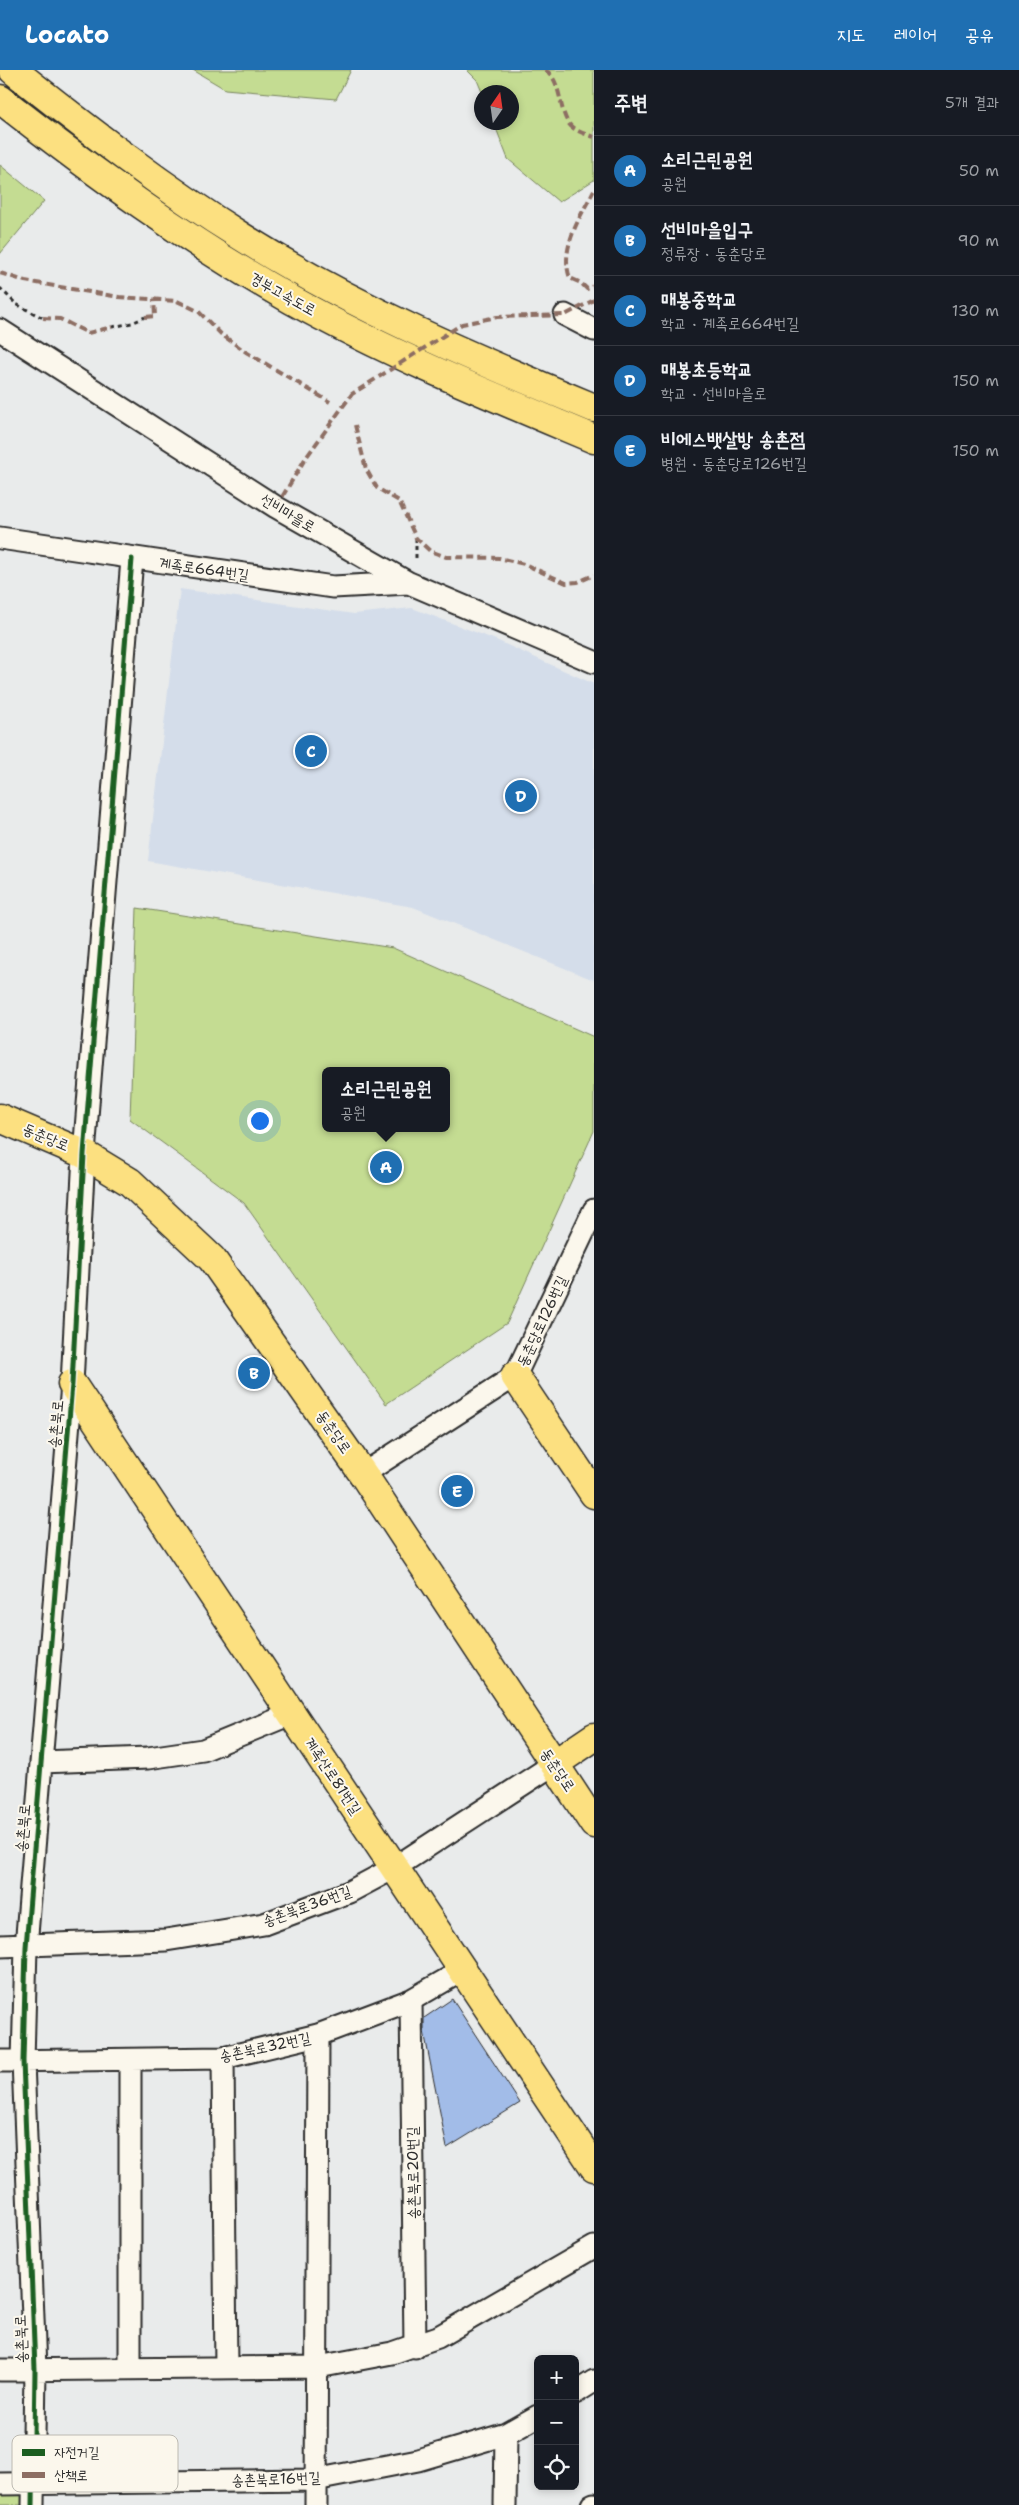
<!DOCTYPE html>
<html lang="ko">
<head>
<meta charset="utf-8">
<style>
	:root { --surface:#171b24; --page:#20242c; --text:#f1f3f6; --muted:#9ea1a6; --line:#363941; --accent:#1f6fb2 }
	body { margin:0; font-family:"Shantell Sans","Poor Story",sans-serif; background:var(--page); color:var(--text) }
	.controls { position:absolute; right:15px; bottom:15px; display:grid; overflow:hidden; border-radius:8px; box-shadow:0 2px 8px #0003 }
	.controls button { width:45px; height:45px; display:grid; place-items:center; padding:0; border:0; border-bottom:1px solid var(--line); background:var(--surface); color:var(--text); font:25px sans-serif }
	.compass { position:absolute; left:474px; top:15px; width:45px; height:45px; border-radius:50%; background:var(--surface); box-shadow:0 2px 8px #0003; rotate:13deg }
	.you { position:absolute; left:259px; top:1050px; width:18px; height:18px; margin:-12px; border:4px solid #fff; border-radius:50%; background:#1a73e8; box-shadow:0 0 0 8px #1a73e833 }
	.badge { display:grid; place-items:center; width:32px; height:32px; border-radius:50%; background:var(--accent); color:#fff; font-size:16px; font-weight:700 }
	.pin { position:absolute; translate:-50% -50%; border:2px solid #fff; box-shadow:0 1px 5px #0006 }
	.popup { position:absolute; left:322px; top:997px; width:128px; height:65px; box-sizing:border-box; display:grid; place-content:center; border-radius:8px; background:var(--surface); filter:drop-shadow(0 1px 4px #0005); font-size:16px; white-space:nowrap; color:var(--muted) }
	.popup b { font-size:19px; color:var(--text) }
	.popup::after { content:''; position:absolute; left:50%; top:100%; margin-left:-10px; border:10px solid transparent; border-top-color:var(--surface) }
	.list { margin:0; padding:0; list-style:none }
	h2 { display:flex; justify-content:space-between; align-items:center; height:65px; margin:0; padding:0 20px; font-size:21px }
	h2 small { font-size:16px; font-weight:400; color:var(--muted) }
	.list li { display:grid; grid-template-columns:32px 1fr auto; gap:15px; align-items:center; box-sizing:border-box; height:70px; padding:0 20px; border-top:1px solid var(--line) }
	.list b { display:block; font-size:19px; white-space:nowrap }
	.list p { margin:0; font-size:16px; white-space:nowrap; color:var(--muted) }
	.list em { font-size:16px; font-style:normal; color:var(--muted) }
	.icon { flex:none; width:28px; height:28px; fill:none; stroke:currentColor; stroke-width:2; stroke-linecap:round; stroke-linejoin:round }
	.map { position:relative; flex:none; width:594px; height:2435px; overflow:hidden }
	header { display:flex; align-items:center; gap:30px; box-sizing:border-box; height:70px; padding:0 25px; background:var(--accent); color:#fff }
	header strong { font-size:24px }
	nav { display:flex; gap:28px; margin-inline-start:auto; font-size:18px }
	main { display:flex }
	aside { flex:1; background:var(--surface) }
	.map>svg:first-child { display:block }
	.built { fill:#d4ddea }
	.green { fill:#c4dc92; stroke:#78845e; fill-rule:evenodd }
	.building { fill:#a2bce8; stroke:#2b2b2b }
	.lines { fill:none; stroke-linecap:round; stroke-linejoin:round }
	.minor-casing { stroke:#2b2b2b; stroke-width:25 }
	.major-casing { stroke:#2b2b2b; stroke-width:31 }
	.highway-casing { stroke:#2b2b2b; stroke-width:31 }
	.path { stroke:#2b2b2b; stroke-width:3; stroke-dasharray:4 4; stroke-linecap:butt }
	.minor { stroke:#fbf7ec; stroke-width:21 }
	.major { stroke:#fce080; stroke-width:28 }
	.highway { stroke:#fce080; stroke-width:28 }
	.quiet { stroke:#8d6e63; stroke-width:4; stroke-dasharray:8 4; stroke-linecap:butt }
	.cycleway-casing { stroke:#fbf7ec; stroke-width:8 }
	.cycleway { stroke:#1b5e20; stroke-width:5 }
	.labels { text-anchor:middle; dominant-baseline:central; stroke-width:4; stroke-linejoin:round; paint-order:stroke }
	.street-label { font-size:15px; fill:#2b2b2b; stroke:#fbf7ec }
	.key { fill:#fbf7ec; stroke:#bdbab2; stroke-width:1 }
	.key-label { font-size:14px; fill:#2b2b2b }
</style>
</head>
<body>
<header>
<strong>Locato</strong>
<nav><a>지도</a><a>레이어</a><a>공유</a></nav>
</header>
<main>
<div class="map">
<svg width="594" height="2435" viewBox="0 0 594 2435">
	<rect width="100%" height="100%" fill="#e9ebeb"/>
	<filter id="ink" filterUnits="userSpaceOnUse"><feTurbulence type="fractalNoise" baseFrequency=".02" numOctaves="2"/><feDisplacementMap in="SourceGraphic" scale="10" xChannelSelector="R" yChannelSelector="G"/><feConvolveMatrix kernelMatrix="1 2 1 2 8 2 1 2 1" color-interpolation-filters="sRGB"/></filter>
	<g filter="url(#ink)">
		<path class="built" d="M180,519L354,544L412,538L496,570L594,614V910L413,837L148,791Z"/>
		<path class="green" d="M193,0H351L336,29L225,19Z
			M467,0H594V110L559,132L508,89L494,53L512,52V22H482L477,10Z
			M0,95L44,131L0,184Z
			M137,838L393,878L594,967V1061L507,1253L386,1334L244,1133L130,1049ZM326,1001H446V1058H326Z
			M0,2424H29V2435H0Z"/>
		<path class="building" d="M452,1929L520,2033L447,2078L424,1961V1948Z"/>
		<g class="lines">
			<g class="minor-casing">
				<path id="minor" d="M565,245L594,260
					M0,260L276,437L409,513L594,592
					M0,468L333,517L409,513
					M363,1404L515,1306L594,1140
					M41,1692L148,1688L203,1680L291,1644
					M0,1876L166,1870L264,1854L349,1822L394,1798L554,1694
					M411,1930L415,2277
					M223,1988L226,2298
					M130,1990V2298
					M0,1991L223,1988L318,1965L411,1930L463,1900
					M0,2300L318,2297L392,2283L438,2267L594,2177
					M575,2323L594,2311
					M0,2414L315,2410L418,2390L506,2364L538,2346
					M33,2435L35,2299L23,1991L26,1877L72,1314L84,1084L132,489
					M316,2435L318,1965
					M505,2435L506,2364
					M592,2435L594,2434"/>
			</g>
			<g class="major-casing">
				<path id="major" d="M0,1048L84,1084L130,1112L212,1189L363,1404L594,1754
					M515,1306L594,1424
					M72,1314L594,2097
					M554,1694L594,1667"/>
			</g>
			<g class="highway-casing">
				<path id="highway" d="M13,0C87,59 162,117 242,167C353,237 473,288 594,338
					M0,29C93,102 189,172 292,230C389,284 492,326 594,369"/>
			</g>
			<path class="path" d="M0,218L16,234L43,248
				M112,257L132,253L145,247
				M416,468V488"/>
			<use href="#minor" class="minor"/>
			<use href="#major" class="major"/>
			<use href="#highway" class="highway"/>
			<path class="quiet" d="M545,0C562,10 558,39 569,54C574,61 586,64 594,67
				M594,120C581,146 559,178 570,208L581,213L587,219L594,216
				M0,203L25,211L119,227L177,231L198,241L221,264L246,282L330,332
				M145,247L155,246L154,229
				M43,248L60,249L88,263L112,257
				M355,355L366,399L377,418L399,431L416,468L430,481L446,487L499,488L524,494L566,513L578,512L594,505
				M276,437L305,389L352,324L462,254L497,247L565,245L594,230"/>
			<g class="cycleway-casing">
				<path id="cycleway" d="M33,2435L35,2299L23,1991L26,1877L72,1314L84,1084L132,489"/>
			</g>
			<use href="#cycleway" class="cycleway"/>
		</g>
	</g>
	<g class="labels">
		<g class="street-label">
			<text transform="translate(283 224) rotate(29)">경부고속도로</text>
			<text transform="translate(288 443) rotate(31)">선비마을로</text>
			<text transform="translate(204 499) rotate(8)">계족로664번길</text>
			<text transform="translate(46 1067) rotate(23)">동춘당로</text>
			<text transform="translate(542 1251) rotate(-65)">동춘당로126번길</text>
			<text transform="translate(56 1354) rotate(-85)">송촌북로</text>
			<text transform="translate(334 1362) rotate(55)">동춘당로</text>
			<text transform="translate(558 1700) rotate(56)">동춘당로</text>
			<text transform="translate(333 1706) rotate(56)">계족산로81번길</text>
			<text transform="translate(23 1758) rotate(-85)">송촌북로</text>
			<text transform="translate(307 1836) rotate(-20)">송촌북로36번길</text>
			<text transform="translate(265 1977) rotate(-12)">송촌북로32번길</text>
			<text transform="translate(413 2103) rotate(-91)">송촌북로20번길</text>
			<text transform="translate(21 2269) rotate(-92)">송촌북로</text>
			<text transform="translate(276 2409) rotate(-2)">송촌북로16번길</text>
		</g>
	</g>
	<rect x="12" y="2365" width="166" height="57" rx="8" class="key"/>
	<rect x="22" y="2379" width="23" height="7" fill="#1b5e20"/>
	<rect x="22" y="2402" width="23" height="6" fill="#8d6e63"/>
	<g class="key-label">
		<text x="54" y="2387">자전거길</text>
		<text x="54" y="2410">산책로</text>
	</g>
</svg>
<div class="controls">
<button>+</button>
<button>−</button>
<button><svg class="icon" aria-label="locate" viewBox="0 0 24 24"><circle cx="12" cy="12" r="6"/><path d="M12 2v4M12 18v4M2 12h4M18 12h4"/></svg></button>
</div>
<svg class="compass" viewBox="-18 -18 36 36"><path d="M0-13l5 13h-10z" fill="#e53935"/><path d="M0 13l5-13h-10z" fill="#9ea1a6"/></svg>
<div class="you"></div>
<div class="pin badge" style="left:386px;top:1097px">A</div>
<div class="popup"><b>소리근린공원</b>공원</div>
<div class="pin badge" style="left:254px;top:1303px">B</div>
<div class="pin badge" style="left:311px;top:681px">C</div>
<div class="pin badge" style="left:521px;top:726px">D</div>
<div class="pin badge" style="left:457px;top:1421px">E</div>
</div>
<aside>
<h2>주변<small>5개 결과</small></h2>
<ul class="list">
<li><span class="badge">A</span><div><b>소리근린공원</b><p>공원</p></div><em>50 m</em></li>
<li><span class="badge">B</span><div><b>선비마을입구</b><p>정류장 · 동춘당로</p></div><em>90 m</em></li>
<li><span class="badge">C</span><div><b>매봉중학교</b><p>학교 · 계족로664번길</p></div><em>130 m</em></li>
<li><span class="badge">D</span><div><b>매봉초등학교</b><p>학교 · 선비마을로</p></div><em>150 m</em></li>
<li><span class="badge">E</span><div><b>비에스뱃살방 송촌점</b><p>병원 · 동춘당로126번길</p></div><em>150 m</em></li>
</ul>
</aside>
</main>
</body>
</html>
